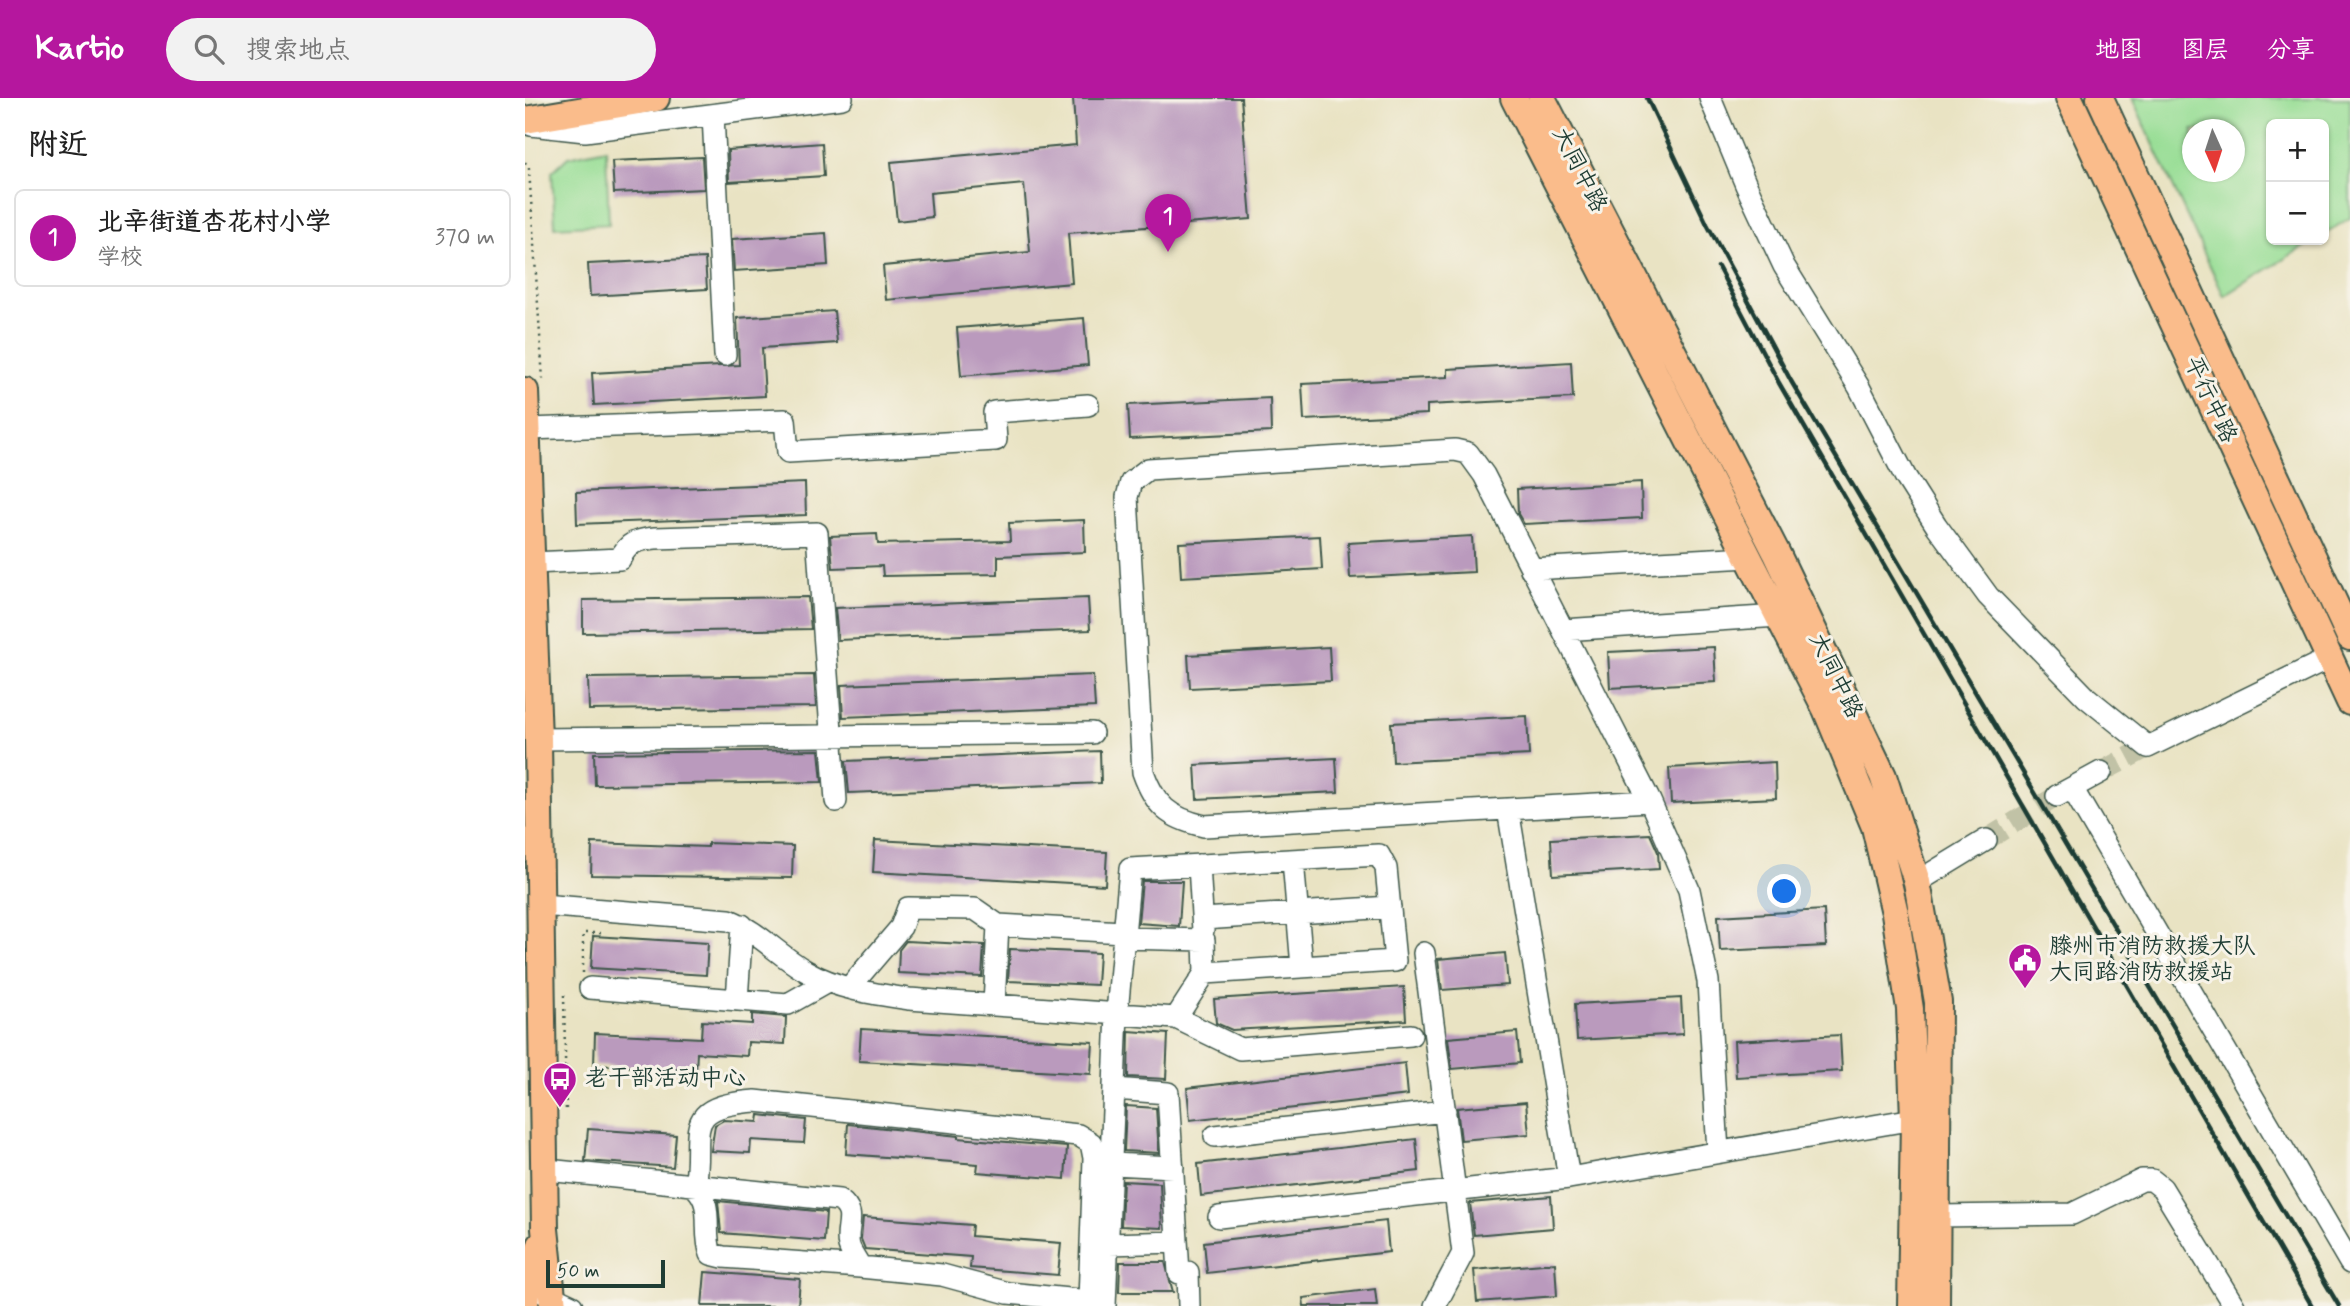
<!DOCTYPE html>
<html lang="zh">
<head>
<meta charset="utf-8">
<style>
	:root { --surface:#fff; --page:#f2f2f2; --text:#222; --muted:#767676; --line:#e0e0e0; --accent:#b5179e }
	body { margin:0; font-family:Mynerve,"LXGW WenKai TC",sans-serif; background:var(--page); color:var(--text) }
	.controls { position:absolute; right:21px; top:21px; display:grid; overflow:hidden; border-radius:10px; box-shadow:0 2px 5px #0004 }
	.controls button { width:63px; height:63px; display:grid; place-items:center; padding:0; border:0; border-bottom:2px solid var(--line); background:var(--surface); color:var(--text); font:35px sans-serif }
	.compass { position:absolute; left:1657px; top:21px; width:63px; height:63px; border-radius:50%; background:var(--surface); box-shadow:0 2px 5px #0004; rotate:177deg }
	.scale { position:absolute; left:21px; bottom:18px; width:119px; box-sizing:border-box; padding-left:7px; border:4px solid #1f3d34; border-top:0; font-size:19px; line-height:24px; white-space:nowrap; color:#1f3d34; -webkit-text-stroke:5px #f7f3e8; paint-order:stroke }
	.you { position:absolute; left:1260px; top:794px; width:24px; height:24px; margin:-18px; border:5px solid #fff; border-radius:50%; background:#1a73e8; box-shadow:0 0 0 10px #1a73e833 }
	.badge { display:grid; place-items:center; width:46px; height:46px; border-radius:50%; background:var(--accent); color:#fff; font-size:23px; font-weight:700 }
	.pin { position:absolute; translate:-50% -58px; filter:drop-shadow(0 2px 4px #0008) }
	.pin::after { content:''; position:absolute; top:37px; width:24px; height:21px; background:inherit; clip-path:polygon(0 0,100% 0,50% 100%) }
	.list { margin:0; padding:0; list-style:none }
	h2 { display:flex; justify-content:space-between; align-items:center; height:91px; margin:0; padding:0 28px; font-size:30px }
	h2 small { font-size:23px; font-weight:400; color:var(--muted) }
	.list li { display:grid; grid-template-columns:46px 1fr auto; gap:21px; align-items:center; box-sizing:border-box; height:98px; margin:0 14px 14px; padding:0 14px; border:2px solid var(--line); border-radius:10px }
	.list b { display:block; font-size:26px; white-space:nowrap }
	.list p { margin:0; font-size:23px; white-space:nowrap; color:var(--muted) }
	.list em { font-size:23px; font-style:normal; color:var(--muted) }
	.icon { flex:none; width:38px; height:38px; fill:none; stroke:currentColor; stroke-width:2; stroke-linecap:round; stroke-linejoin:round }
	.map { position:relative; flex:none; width:1825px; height:1208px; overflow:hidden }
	header { display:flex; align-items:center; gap:42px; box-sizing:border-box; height:98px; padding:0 35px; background:var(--accent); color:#fff }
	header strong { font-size:33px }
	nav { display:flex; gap:38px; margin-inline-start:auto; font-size:24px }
	.search { width:490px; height:63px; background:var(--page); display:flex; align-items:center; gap:18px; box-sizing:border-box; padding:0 24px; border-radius:38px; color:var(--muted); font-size:26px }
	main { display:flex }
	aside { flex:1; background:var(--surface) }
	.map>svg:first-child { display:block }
	.green { fill:#99de96; stroke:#5c8e65; stroke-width:2; fill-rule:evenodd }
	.building { fill:#ba9abd }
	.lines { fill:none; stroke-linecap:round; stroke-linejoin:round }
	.minor-tunnel { stroke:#c1c2a6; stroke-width:21; stroke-dasharray:21 10; stroke-linecap:butt }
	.minor-casing { stroke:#3d5649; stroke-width:24 }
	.major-casing { stroke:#3d5649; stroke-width:30 }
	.path { stroke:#3d5649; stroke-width:2.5; stroke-dasharray:2 5; stroke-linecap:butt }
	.minor { stroke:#fff; stroke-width:21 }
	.major { stroke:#fabc8b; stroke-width:26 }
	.rail { stroke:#1f3d34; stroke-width:4.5 }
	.labels { text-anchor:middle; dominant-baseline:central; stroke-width:6; stroke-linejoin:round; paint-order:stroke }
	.street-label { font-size:23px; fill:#1f3d34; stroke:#f7f3e8 }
	.poi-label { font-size:23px; fill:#1f3d34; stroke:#f7f3e8; text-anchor:start }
</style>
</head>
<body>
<header>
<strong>Kartio</strong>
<div class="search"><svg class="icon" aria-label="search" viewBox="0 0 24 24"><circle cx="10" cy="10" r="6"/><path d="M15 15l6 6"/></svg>搜索地点</div>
<nav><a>地图</a><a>图层</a><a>分享</a></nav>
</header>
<main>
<aside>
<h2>附近<small></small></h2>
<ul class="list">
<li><span class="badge">1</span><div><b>北辛街道杏花村小学</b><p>学校</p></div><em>370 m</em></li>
</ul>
</aside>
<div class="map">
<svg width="1825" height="1208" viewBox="0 0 1825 1208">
	<rect width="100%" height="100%" fill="#f7f3e8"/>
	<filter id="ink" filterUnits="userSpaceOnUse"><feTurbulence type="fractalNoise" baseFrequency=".0143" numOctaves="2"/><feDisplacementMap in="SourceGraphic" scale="14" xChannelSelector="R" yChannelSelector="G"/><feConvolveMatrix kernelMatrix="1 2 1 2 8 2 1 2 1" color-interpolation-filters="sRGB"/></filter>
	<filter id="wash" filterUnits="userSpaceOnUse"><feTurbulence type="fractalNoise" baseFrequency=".00686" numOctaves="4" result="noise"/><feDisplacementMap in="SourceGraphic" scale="28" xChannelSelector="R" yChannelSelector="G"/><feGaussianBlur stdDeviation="1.57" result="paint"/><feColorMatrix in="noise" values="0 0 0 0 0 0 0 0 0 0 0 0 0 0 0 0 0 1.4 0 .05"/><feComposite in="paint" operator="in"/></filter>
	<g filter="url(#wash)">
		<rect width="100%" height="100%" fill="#e9e3c3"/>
		<path class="green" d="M1607,0H1825V120L1799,136V26H1746V142H1790L1699,198ZM1668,32H1710V74H1668Z
			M81,51L84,126L30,129L27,74L43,59Z"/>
		<g id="blocks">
			<path class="building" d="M548,0H716L726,121L543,135L547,185L361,202L358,168L505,154L499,86L405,95L407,119L372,123L366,64L551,47Z
				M297,45L299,78L204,84L203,52Z
				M177,59L179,91L89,95L87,63Z
				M301,135L303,167L209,173L207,141Z
				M180,160L182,191L65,198L63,166Z
				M309,213L312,245L237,250L240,298L69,307L67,275L214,267L212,220Z
				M559,220L563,267L436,278L432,230Z
				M1046,264L1048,300L902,307V316L779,322L777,286L923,279V271Z
				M745,300L746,334L605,341L603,307Z
				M1116,384L1117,420L999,426L993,416L992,391Z
				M280,385L281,417L52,426L51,394Z
				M559,422L560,454L473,458V476L358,478L357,468L308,470L305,438L352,436L353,446L485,443L484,425Z
				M795,438L797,471L656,479L654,445Z
				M947,438L949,474L825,480L823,445Z
				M283,499L286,531L58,535V502Z
				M563,500L565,532L313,542L310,510Z
				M804,549L806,583L665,590L663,557Z
				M1189,549L1191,584L1085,590L1083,554Z
				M289,577L291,609L64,612L63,580Z
				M568,577L570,609L318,619L316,587Z
				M1002,618L1004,657L868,664L866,625Z
				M294,652L297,684L70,687L69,655Z
				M575,653L576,685L324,695L321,663Z
				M811,660L813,694L672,701L670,667Z
				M1250,664L1251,700L1146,705L1144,670Z
				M1125,736L1133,754L1134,771L1028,777L1026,741Z
				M350,742L582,754L580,787L348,774Z
				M67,745L183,749V745L268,748L267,780L66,777Z
				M617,783H657L654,828L613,825Z
				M1299,812L1301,848L1195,853L1193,818Z
				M68,838L183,845L181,877L66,870Z
				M381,843L459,847L457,879L373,875L374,852Z
				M485,851L574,855L572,887L483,883Z
				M980,855L983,887L917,892L913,861Z
				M879,889L881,922L707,932L691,925L689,901Z
				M1156,900L1158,936L1052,942L1050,906Z
				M227,916L261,919L260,946L223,944L222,958L172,955L171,972L69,967L70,935L176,940L177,923L227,926Z
				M336,931L568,944L566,976L334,963Z
				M604,933L643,936L641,981L603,979Z
				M992,934L995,965L927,971L923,940Z
				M1315,937L1317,973L1211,979L1209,943Z
				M880,965L883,997L665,1022L662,990Z
				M1001,1004L1004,1036L936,1042L932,1010Z
				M601,1008L631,1010L634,1055L599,1053Z
				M234,1017L281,1022L279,1045L226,1042L225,1055L186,1053L190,1027L199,1022L233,1024Z
				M323,1026L433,1038V1040L542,1049L540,1081L452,1074L453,1066L321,1056Z
				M63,1031L151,1037L148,1069L60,1063Z
				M891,1041L894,1073L676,1098L673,1066Z
				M598,1083L635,1085L637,1130L596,1128Z
				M1026,1098L1028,1130L949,1137L945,1105Z
				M193,1103L301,1114L299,1143L196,1135Z
				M338,1119L447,1127L446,1138L536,1145L533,1177L445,1170L446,1159L340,1151L336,1141Z
				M861,1123L864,1154L682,1175L679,1144Z
				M595,1164H640L648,1194H594Z
				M1030,1165L1032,1198L952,1204L949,1172Z
				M180,1174L275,1181L273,1208H177Z
				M850,1191L852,1208H779L778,1200Z"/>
		</g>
	</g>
	<g filter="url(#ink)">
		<use href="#blocks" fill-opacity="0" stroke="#3d5649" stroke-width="2"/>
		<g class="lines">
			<path class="minor-tunnel" d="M1576,674L1623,649
				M1461,742L1532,698"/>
			<g class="minor-casing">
				<path id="minor" d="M1185,0L1221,87L1259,168L1334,289L1380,378L1411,427L1463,498L1561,599L1623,649L1805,560
					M188,17L200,257
					M6,27L60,33L317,0
					M3,331L260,322L263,354L471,342L469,314L563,307
					M7,465L95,461C103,444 112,442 130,440L292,435L311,703
					M1006,471L1224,459
					M1038,532L1254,518
					M13,641L567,635
					M1547,690L1825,1165
					M1532,698L1576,674
					M1125,703L679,728C644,720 630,708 618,674L602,399L606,384L623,371L930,352L943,355L959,377L1125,703L1164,792L1183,883L1193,1054
					M983,711L1044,1080
					M768,762L777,869
					M674,767L678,833
					M1392,784L1461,742
					M16,807L204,822C234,834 253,857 281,873C312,891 349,896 384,901L651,920L715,951L886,937
					M678,821L865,809
					M598,840L679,842L680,875L651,920
					M899,855L938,1155L910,1208
					M65,890L263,906L302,884
					M324,890L376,829L383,810L450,811L473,827L598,834
					M212,902L217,827
					M469,907L473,827
					M589,991L643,995L654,1175L663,1174L664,1208
					M690,1038L920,1013
					M587,1066L648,1069
					M22,1072L314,1102C334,1116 319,1130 324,1148C326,1155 332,1162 335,1169L417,1177L483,1195L564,1203L569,1060L566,1045L553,1037L230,1003C152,1009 180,1034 170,1089C190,1107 177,1133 186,1156L198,1159L335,1169
					M1413,1118L1547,1116L1617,1082H1627L1637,1090L1709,1208
					M694,1119L1044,1080L1389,1021
					M584,1146L652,1144
					M17,1194L47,1208
					M580,1208L592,915L605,771L854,757L861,770L870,863L680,875"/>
			</g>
			<g class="major-casing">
				<path id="major" d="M989,0L1301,611L1350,729L1370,815L1385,911L1389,1021L1386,1208
					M1017,0L1251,454L1358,678L1392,784L1413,904L1411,1208
					M1544,0L1825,604
					M1575,0L1825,539
					M0,22L131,0
					M0,293L13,641L20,1131L28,1208
					M0,1208L1,1195L16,1147"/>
			</g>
			<path class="path" d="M0,64L4,71L18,282
				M58,875V835H76L77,831
				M39,897L41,1016"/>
			<use href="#minor" class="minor"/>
			<use href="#major" class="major"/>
			<path class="rail" d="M1122,0L1182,126L1266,283L1814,1208
				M1193,169L1254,285L1787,1208"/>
		</g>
	</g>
	<defs>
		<g id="civic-pin" transform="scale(1.75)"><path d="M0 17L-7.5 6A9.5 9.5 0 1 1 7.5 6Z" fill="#b5179e" stroke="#f7f3e8"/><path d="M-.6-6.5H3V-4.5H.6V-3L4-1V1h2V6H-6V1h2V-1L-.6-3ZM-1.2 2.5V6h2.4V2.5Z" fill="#fff"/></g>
		<g id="bus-pin" transform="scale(1.75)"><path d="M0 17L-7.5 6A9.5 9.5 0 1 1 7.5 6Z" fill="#b5179e" stroke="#f7f3e8"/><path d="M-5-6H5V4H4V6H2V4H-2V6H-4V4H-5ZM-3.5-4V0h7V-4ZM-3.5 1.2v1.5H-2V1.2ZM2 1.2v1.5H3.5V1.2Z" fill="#fff"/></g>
	</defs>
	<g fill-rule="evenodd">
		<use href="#civic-pin" x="1500" y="862"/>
		<use href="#bus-pin" x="35" y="981"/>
	</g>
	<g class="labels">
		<g class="street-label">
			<text transform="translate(1054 72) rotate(63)">大同中路</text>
			<text transform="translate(1685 302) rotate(65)">平行中路</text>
			<text transform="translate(1310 578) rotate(64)">大同中路</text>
		</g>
		<g class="poi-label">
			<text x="1524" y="849">滕州市消防救援大队<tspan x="1524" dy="26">大同路消防救援站</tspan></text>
			<text x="60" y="981">老干部活动中心</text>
		</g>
	</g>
</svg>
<div class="controls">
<button>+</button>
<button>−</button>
</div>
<svg class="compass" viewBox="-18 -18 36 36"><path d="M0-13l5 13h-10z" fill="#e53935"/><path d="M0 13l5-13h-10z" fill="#767676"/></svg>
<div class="scale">50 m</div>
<div class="you"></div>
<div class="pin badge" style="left:643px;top:154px">1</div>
</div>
</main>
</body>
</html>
